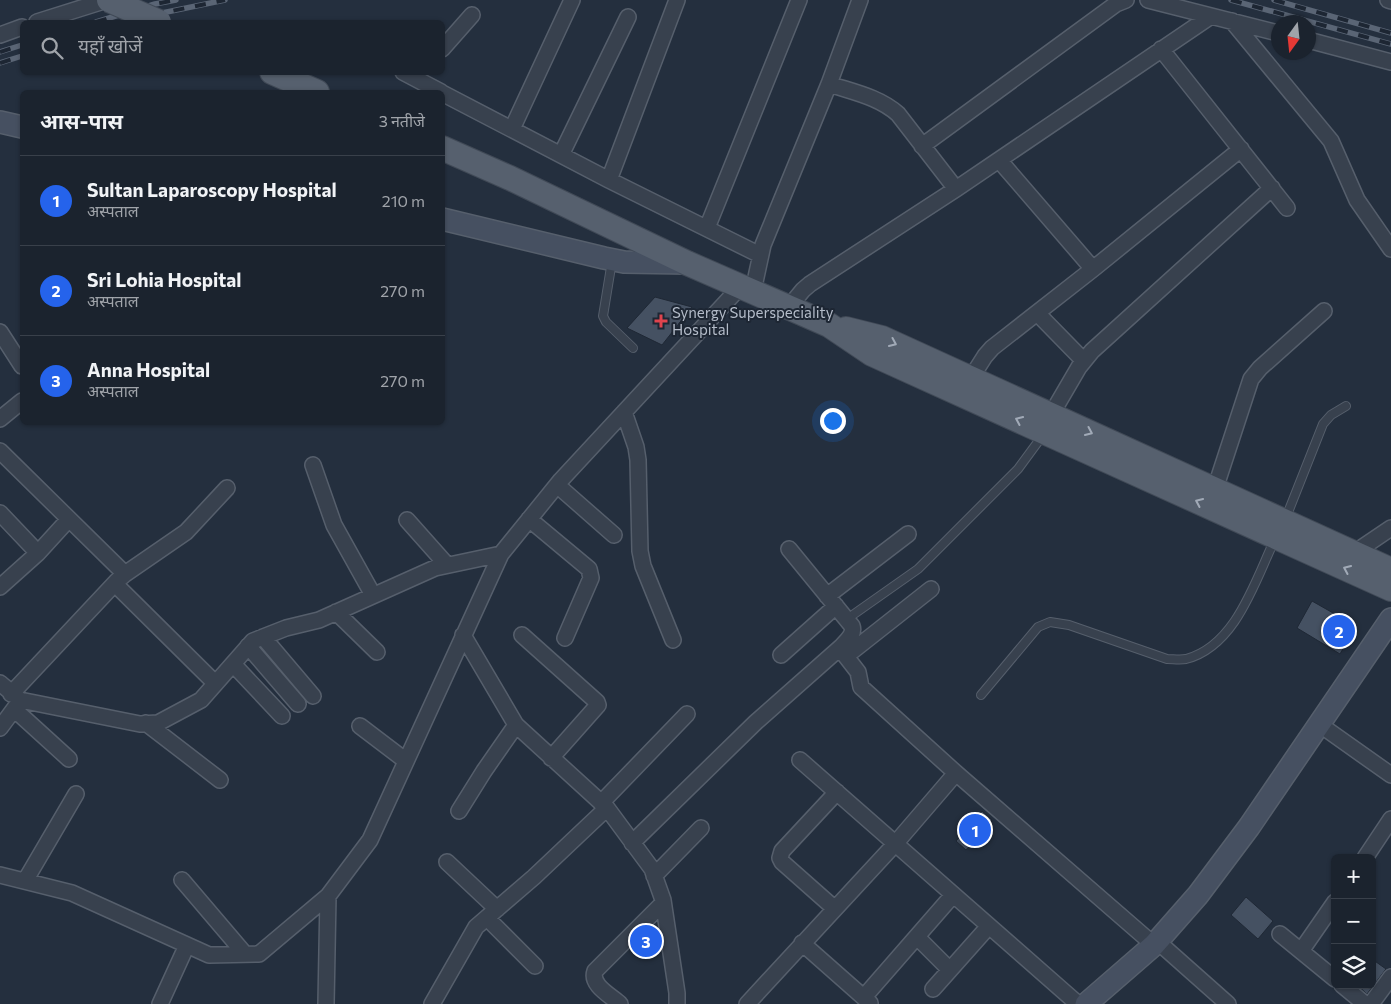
<!DOCTYPE html>
<html lang="hi">
<head>
<meta charset="utf-8">
<style>
	:root { --surface:#1b232e; --page:#242b36; --text:#f1f3f6; --muted:#a0a4aa; --line:#39404a; --accent:#2563eb }
	body { margin:0; font-family:Commissioner,"Noto Sans Devanagari",sans-serif; background:var(--page); color:var(--text) }
	.controls { position:absolute; right:15px; bottom:15px; display:grid; overflow:hidden; border-radius:8px; box-shadow:0 1px 4px #0004 }
	.controls button { width:45px; height:45px; display:grid; place-items:center; padding:0; border:0; border-bottom:1px solid var(--line); background:var(--surface); color:var(--text); font:25px sans-serif }
	.compass { position:absolute; left:1271px; top:15px; width:45px; height:45px; border-radius:50%; background:var(--surface); box-shadow:0 1px 4px #0004; rotate:195deg }
	.you { position:absolute; left:832px; top:420px; width:18px; height:18px; margin:-12px; border:4px solid #fff; border-radius:50%; background:#1a73e8; box-shadow:0 0 0 8px #1a73e833 }
	.badge { display:grid; place-items:center; width:32px; height:32px; border-radius:50%; background:var(--accent); color:#fff; font-size:16px; font-weight:700 }
	.pin { position:absolute; translate:-50% -50%; border:2px solid #fff; box-shadow:0 1px 5px #0006 }
	.list { margin:0; padding:0; list-style:none }
	h2 { display:flex; justify-content:space-between; align-items:center; height:65px; margin:0; padding:0 20px; font-size:21px }
	h2 small { font-size:16px; font-weight:400; color:var(--muted) }
	.list li { display:grid; grid-template-columns:32px 1fr auto; gap:15px; align-items:center; box-sizing:border-box; height:90px; padding:0 20px; border-top:1px solid var(--line) }
	.list b { display:block; font-size:19px; white-space:nowrap }
	.list p { margin:0; font-size:16px; white-space:nowrap; color:var(--muted) }
	.list em { font-size:16px; font-style:normal; color:var(--muted) }
	.icon { flex:none; width:28px; height:28px; fill:none; stroke:currentColor; stroke-width:2; stroke-linecap:round; stroke-linejoin:round }
	.map { position:relative; flex:none; width:1391px; height:1004px; overflow:hidden }
	.search { position:absolute; background:var(--surface); box-shadow:0 1px 4px #0004; left:20px; top:20px; width:425px; height:55px; display:flex; align-items:center; gap:12px; box-sizing:border-box; padding:0 18px; border-radius:8px; color:var(--muted); font-size:19px }
	.panel { position:absolute; background:var(--surface); box-shadow:0 1px 4px #0004; left:20px; top:90px; width:425px; height:335px; border-radius:8px }
	.map>svg:first-child { display:block }
	.building { fill:#455162; stroke:#1f2835 }
	.lines { fill:none; stroke-linecap:round; stroke-linejoin:round }
	.lane-casing { stroke:#565f6c; stroke-width:10 }
	.street-casing { stroke:#565f6c; stroke-width:18 }
	.secondary-casing { stroke:#565f6c; stroke-width:24 }
	.primary-casing { stroke:#414a57; stroke-width:26 }
	.lane { stroke:#38414e; stroke-width:8 }
	.street { stroke:#38414e; stroke-width:15 }
	.secondary { stroke:#465061; stroke-width:21 }
	.primary { stroke:#56606e; stroke-width:24 }
	.rail-casing { stroke:#5a6575; stroke-width:5.5 }
	.rail { stroke:#1d2633; stroke-width:4; stroke-dasharray:11; stroke-linecap:butt }
	.primary-bridge-casing { stroke:#414a57; stroke-width:26; stroke-linecap:butt }
	.primary-bridge { stroke:#56606e; stroke-width:24 }
	.oneway { stroke:#a1aab7 }
	.health-dot { fill:#e0444e; stroke:#1d2633; stroke-width:2 }
	.labels { text-anchor:middle; dominant-baseline:central; stroke-width:4; stroke-linejoin:round; paint-order:stroke }
	.poi-label { font-size:15px; fill:#b4bcc9; stroke:#1d2633; text-anchor:start }
</style>
</head>
<body>
<div class="map">
<svg width="1391" height="1004" viewBox="0 0 1391 1004">
	<rect width="100%" height="100%" fill="#242f3e"/>
	<path class="building" d="M655,297L692,307L662,345L627,328Z
		M1312,601L1356,626L1340,654L1297,628Z
		M982,811L992,820L966,850L956,841Z
		M1246,897L1273,921L1258,939L1231,915Z
		M650,930L658,939L642,954L634,945Z
		M1372,959L1386,969L1367,994L1357,985H1372Z"/>
	<g class="lines">
		<g class="lane-casing">
			<path id="lane" d="M612,261L603,316L606,322L633,348
				M1285,520L1323,424L1331,415L1346,406
				M847,619L918,569L1018,469L1043,435
				M981,695L1038,627L1050,622L1069,625L1167,659C1173,659 1180,660 1186,659C1236,646 1255,581 1275,539"/>
		</g>
		<g class="street-casing">
			<path id="street" d="M1148,0L1278,33
				M1388,0L1391,1
				M1232,21L1331,141L1357,200L1391,249
				M37,22L107,0
				M0,35L22,27
				M1308,40L1391,62
				M442,49L472,15
				M1161,49L1287,208
				M403,72L441,92
				M829,84C853,92 879,97 898,114L956,189
				M442,93L609,180L760,255
				M512,129L572,0
				M922,146L1116,4L1126,0
				M561,155L628,17
				M999,160L1093,269
				M609,180L677,0
				M707,228L799,0
				M753,291L763,245L829,84L860,0
				M789,307L803,290L810,284L956,189L1211,16
				M1037,313L1084,361
				M0,332L22,366
				M971,378L985,356L992,348L1093,269L1241,149
				M624,412L636,447L638,460L640,551L643,566L673,640
				M1051,415L1079,367L1092,351L1272,188
				M0,419L22,401
				M0,451L125,574
				M313,465L334,525L373,595
				M557,485L614,535
				M1215,489L1251,379L1260,368L1324,311
				M0,513L38,553
				M529,519L589,569L591,578L565,638
				M407,520L447,565
				M789,549L852,626C855,634 847,640 842,646L844,654L858,672L861,687L956,773L1154,945
				M1354,553L1391,528
				M115,584L215,683
				M0,587L38,553L69,519
				M827,596L908,534
				M336,612L377,652
				M463,635L516,725L607,808L652,869L663,900L677,993V1004
				M522,635L597,702L598,705L551,758
				M263,637L313,696
				M248,646L298,704
				M781,655L836,606
				M846,656L931,589
				M233,664L282,716
				M0,683L20,700L140,724L158,723L201,700L253,641L286,628L319,620L435,568L501,554
				M11,694L117,581L125,574L186,532L227,488
				M14,709L69,759
				M146,723L220,780
				M1319,724L1391,775
				M360,726L406,761
				M0,728L20,701
				M800,760L1078,1004
				M601,803L687,714
				M459,811L484,771L516,725
				M632,843L756,722L842,646
				M1365,858L1391,819
				M447,862L497,909
				M0,875L72,893L209,955L259,954L328,896L370,840L501,554L561,480L741,286
				M654,876L701,828
				M182,880L245,954
				M25,881L76,794
				M834,908L782,862L780,858L782,851L837,792
				M487,918L535,966
				M1280,934L1335,979
				M917,937L950,970
				M1157,941L1228,1004
				M802,943L870,1003
				M1301,951L1335,902
				M1342,985L1365,1004
				M933,989L989,926
				M864,997L953,895
				M160,1004L187,945
				M326,1004L328,896
				M432,1004L476,927L534,877L607,808
				M620,1004C610,995 590,985 595,971L663,903
				M747,1004L895,844L956,773
				M1371,1004L1391,977"/>
		</g>
		<g class="secondary-casing">
			<path id="secondary" d="M0,122L22,127
				M442,219L604,258L624,262L687,263
				M1086,1004L1154,945L1198,895L1249,827L1391,619"/>
		</g>
		<g class="primary-casing">
			<path id="primary" d="M272,72L317,92
				M442,148L510,178L687,263L829,325L872,354L1391,589
				M846,329L882,338L1391,570"/>
		</g>
		<use href="#lane" class="lane"/>
		<use href="#street" class="street"/>
		<use href="#secondary" class="secondary"/>
		<use href="#primary" class="primary"/>
		<g class="rail-casing">
			<path id="rail" d="M1231,0L1391,44
				M1274,0L1391,33
				M96,22L155,4L176,0
				M131,22L157,14L225,0
				M0,52L22,45
				M0,63L22,56"/>
		</g>
		<use href="#rail" class="rail"/>
		<g class="primary-bridge-casing">
			<path id="primary-bridge" d="M109,0L159,22"/>
		</g>
		<use href="#primary-bridge" class="primary-bridge"/>
	</g>
	<defs><path id="oneway-chevron" d="M-2-3.5L2.5 0L-2 3.5" fill="none" stroke-width="1.6" stroke-linecap="round" stroke-linejoin="round" transform="scale(1.25)"/></defs>
	<g class="oneway">
		<use href="#oneway-chevron" transform="translate(893 343) rotate(24)"/>
		<use href="#oneway-chevron" transform="translate(1019 420) rotate(-156)"/>
		<use href="#oneway-chevron" transform="translate(1089 432) rotate(24)"/>
		<use href="#oneway-chevron" transform="translate(1199 502) rotate(-156)"/>
		<use href="#oneway-chevron" transform="translate(1347 569) rotate(-156)"/>
	</g>
	<path class="health-dot" d="M658.5 313.5h5v5h5v5h-5v5h-5v-5h-5v-5h5z"/>
	<g class="labels">
		<g class="poi-label">
			<text x="672" y="312">Synergy Superspeciality<tspan x="672" dy="17">Hospital</tspan></text>
		</g>
	</g>
</svg>
<div class="controls">
<button>+</button>
<button>−</button>
<button><svg class="icon" aria-label="layers" viewBox="0 0 24 24"><path d="M12 4l9 5-9 5-9-5zM3 14l9 5 9-5"/></svg></button>
</div>
<svg class="compass" viewBox="-18 -18 36 36"><path d="M0-13l5 13h-10z" fill="#e53935"/><path d="M0 13l5-13h-10z" fill="#a0a4aa"/></svg>
<div class="you"></div>
<div class="pin badge" style="left:975px;top:830px">1</div>
<div class="pin badge" style="left:1339px;top:631px">2</div>
<div class="pin badge" style="left:646px;top:941px">3</div>
<div class="search"><svg class="icon" aria-label="search" viewBox="0 0 24 24"><circle cx="10" cy="10" r="6"/><path d="M15 15l6 6"/></svg>यहाँ खोजें</div>
<section class="panel">
<h2>आस-पास<small>3 नतीजे</small></h2>
<ul class="list">
<li><span class="badge">1</span><div><b>Sultan Laparoscopy Hospital</b><p>अस्पताल</p></div><em>210 m</em></li>
<li><span class="badge">2</span><div><b>Sri Lohia Hospital</b><p>अस्पताल</p></div><em>270 m</em></li>
<li><span class="badge">3</span><div><b>Anna Hospital</b><p>अस्पताल</p></div><em>270 m</em></li>
</ul>
</section>
</div>
</body>
</html>
